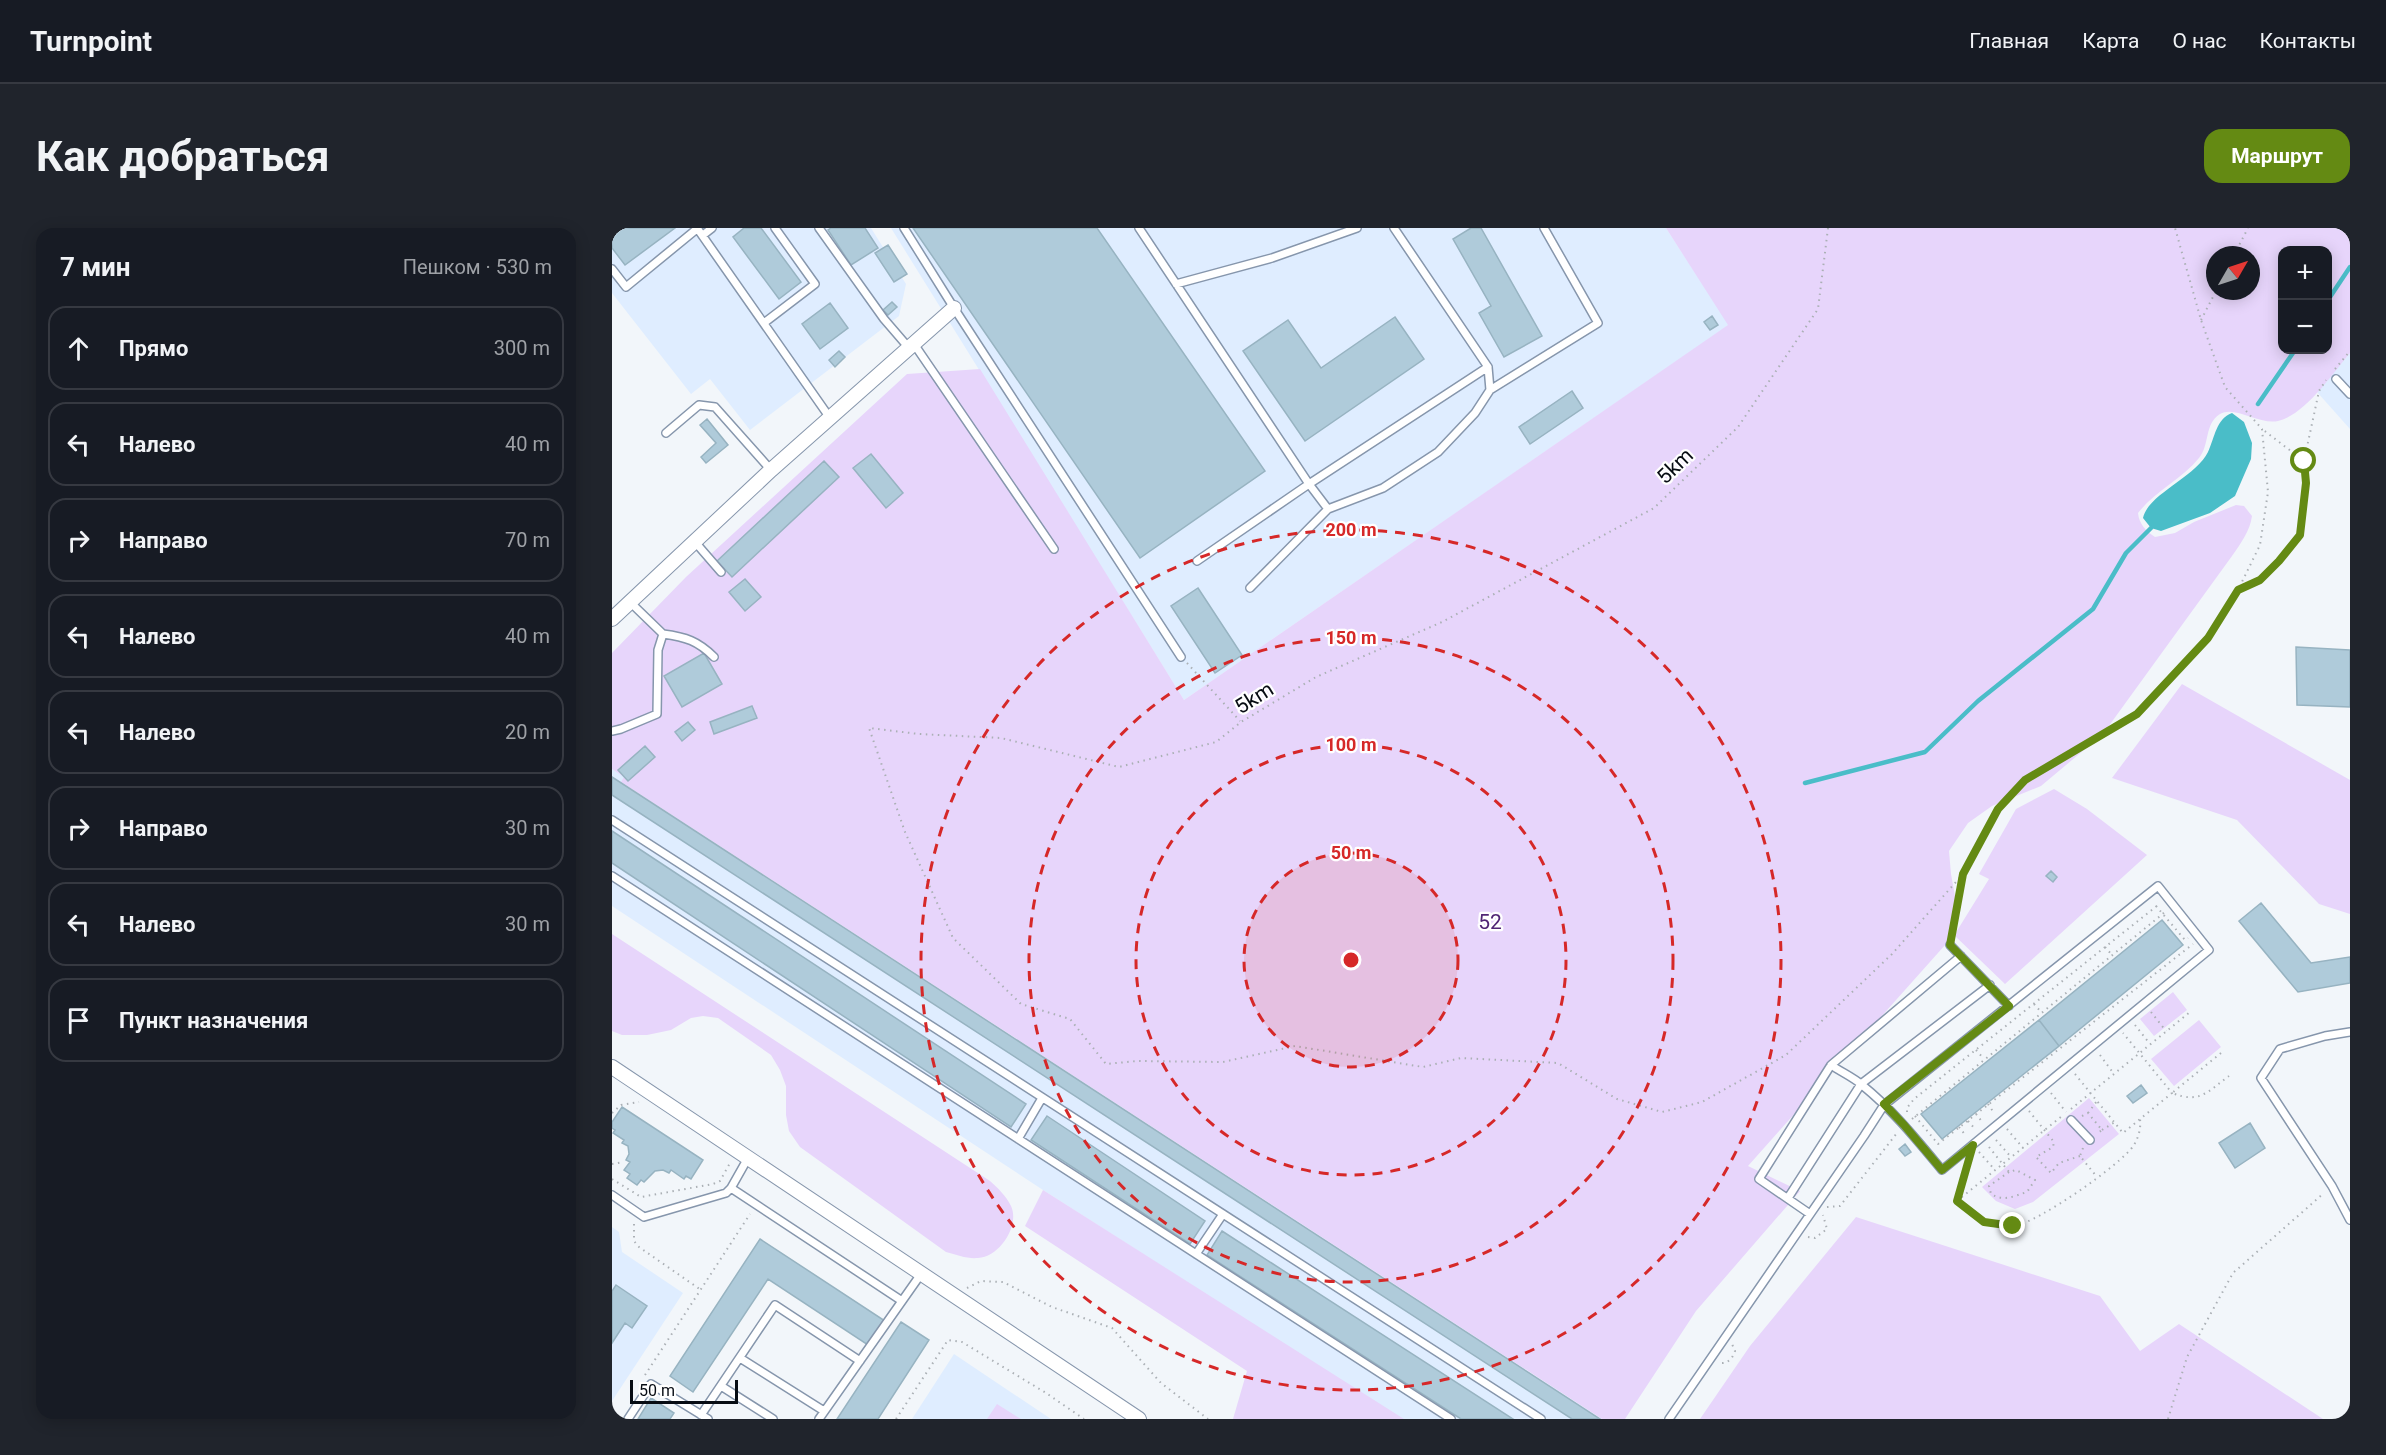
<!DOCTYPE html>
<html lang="ru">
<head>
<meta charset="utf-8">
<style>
	:root { --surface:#171b24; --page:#20242c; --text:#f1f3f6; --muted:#9ea1a6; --line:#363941; --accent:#648a13 }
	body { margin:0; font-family:Roboto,sans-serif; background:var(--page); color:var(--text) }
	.controls { position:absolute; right:18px; top:18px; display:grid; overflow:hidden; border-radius:12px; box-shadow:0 3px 15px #0003 }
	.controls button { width:54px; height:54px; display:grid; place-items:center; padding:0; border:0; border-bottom:2px solid var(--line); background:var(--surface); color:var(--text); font:30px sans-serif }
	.compass { position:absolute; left:1594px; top:18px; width:54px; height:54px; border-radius:50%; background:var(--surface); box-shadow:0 3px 15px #0003; rotate:51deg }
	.scale { position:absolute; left:18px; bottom:15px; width:108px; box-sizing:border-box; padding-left:6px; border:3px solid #070c13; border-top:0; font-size:16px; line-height:21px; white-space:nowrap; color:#070c13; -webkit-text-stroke:4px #fff; paint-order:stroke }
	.stop { position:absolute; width:18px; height:18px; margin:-14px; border:4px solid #648a13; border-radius:50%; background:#fff }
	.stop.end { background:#648a13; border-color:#fff; box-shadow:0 2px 6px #0008 }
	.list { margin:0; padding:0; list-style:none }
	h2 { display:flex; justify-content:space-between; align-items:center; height:78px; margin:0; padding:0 24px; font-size:26px }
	h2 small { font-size:20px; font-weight:400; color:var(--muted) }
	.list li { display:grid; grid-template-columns:39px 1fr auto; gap:18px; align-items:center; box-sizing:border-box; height:84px; margin:0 12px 12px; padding:0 12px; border:2px solid var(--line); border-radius:18px }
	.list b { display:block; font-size:22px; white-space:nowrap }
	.list em { font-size:20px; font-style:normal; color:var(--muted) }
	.icon { flex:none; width:33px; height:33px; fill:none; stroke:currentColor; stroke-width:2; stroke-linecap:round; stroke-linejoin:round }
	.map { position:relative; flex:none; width:1738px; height:1191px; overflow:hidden; border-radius:18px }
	header { display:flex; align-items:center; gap:36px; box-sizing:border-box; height:84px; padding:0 30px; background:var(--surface); border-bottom:2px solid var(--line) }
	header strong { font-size:28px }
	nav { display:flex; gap:33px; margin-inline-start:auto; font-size:21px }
	.intro { display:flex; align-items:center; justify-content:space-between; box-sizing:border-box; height:144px; padding:0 36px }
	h1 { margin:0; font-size:42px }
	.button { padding:15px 27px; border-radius:18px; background:var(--accent); color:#fff; font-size:21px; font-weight:700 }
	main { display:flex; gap:36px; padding:0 36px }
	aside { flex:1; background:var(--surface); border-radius:18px; box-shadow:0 3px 15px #0003 }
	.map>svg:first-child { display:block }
	.built { fill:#dfedff }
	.green { fill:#e7d5fb; fill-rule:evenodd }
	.water { fill:#4abdc8 }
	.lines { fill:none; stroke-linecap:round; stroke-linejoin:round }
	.stream { stroke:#4abdc8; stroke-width:4.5 }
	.building { fill:#afcbda; stroke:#97b3c1; stroke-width:1.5 }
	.lane-casing { stroke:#8696ac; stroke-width:10 }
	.street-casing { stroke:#8696ac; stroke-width:16 }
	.path { stroke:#abb0b5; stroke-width:2; stroke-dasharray:1.5 4.5; stroke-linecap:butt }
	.lane { stroke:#fff; stroke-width:7 }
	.street { stroke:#fff; stroke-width:14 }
	.route { stroke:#648a13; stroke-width:8 }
	.ring { fill:none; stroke:#d62828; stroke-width:3; stroke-dasharray:10 8 }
	.labels { text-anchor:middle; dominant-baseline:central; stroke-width:4.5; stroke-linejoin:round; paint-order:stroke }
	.street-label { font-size:21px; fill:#070c13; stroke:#fff }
	.park-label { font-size:21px; fill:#512575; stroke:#fff }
	.centre { fill:#d62828; stroke:#fff; stroke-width:3 }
	.ring-label { font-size:18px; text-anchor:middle; font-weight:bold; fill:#d62828; stroke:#fff; stroke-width:4.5; stroke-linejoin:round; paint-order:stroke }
</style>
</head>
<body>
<header>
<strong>Turnpoint</strong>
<nav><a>Главная</a><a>Карта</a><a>О нас</a><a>Контакты</a></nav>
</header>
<div class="intro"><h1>Как добраться</h1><a class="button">Маршрут</a></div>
<main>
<aside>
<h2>7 мин<small>Пешком · 530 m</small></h2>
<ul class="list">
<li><svg class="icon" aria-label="ahead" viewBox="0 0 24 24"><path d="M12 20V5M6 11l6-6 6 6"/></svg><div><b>Прямо</b></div><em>300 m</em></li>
<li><svg class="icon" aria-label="left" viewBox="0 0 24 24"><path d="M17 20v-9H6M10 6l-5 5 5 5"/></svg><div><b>Налево</b></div><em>40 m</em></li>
<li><svg class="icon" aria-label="right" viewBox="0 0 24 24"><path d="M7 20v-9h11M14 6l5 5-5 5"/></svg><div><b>Направо</b></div><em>70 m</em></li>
<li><svg class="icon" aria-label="left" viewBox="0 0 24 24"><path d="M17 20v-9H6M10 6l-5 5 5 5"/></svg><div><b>Налево</b></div><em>40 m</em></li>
<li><svg class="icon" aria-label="left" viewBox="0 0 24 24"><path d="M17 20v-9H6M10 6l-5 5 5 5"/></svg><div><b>Налево</b></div><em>20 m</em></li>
<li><svg class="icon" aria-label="right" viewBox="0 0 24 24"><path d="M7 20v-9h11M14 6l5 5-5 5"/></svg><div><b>Направо</b></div><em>30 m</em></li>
<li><svg class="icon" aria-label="left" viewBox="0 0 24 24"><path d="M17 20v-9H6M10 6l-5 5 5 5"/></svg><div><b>Налево</b></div><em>30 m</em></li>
<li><svg class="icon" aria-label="arrive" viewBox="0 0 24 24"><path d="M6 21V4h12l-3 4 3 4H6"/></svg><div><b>Пункт назначения</b></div></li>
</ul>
</aside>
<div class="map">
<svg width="1738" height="1191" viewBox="0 0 1738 1191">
	<rect width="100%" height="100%" fill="#f2f6fa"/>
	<path class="built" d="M0,0H259L294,56L287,88L138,202L98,151L79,166L0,65Z
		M279,0H1054L1117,97L572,472Z
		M1738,125V201L1705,164Z
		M0,541L13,549L10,554L22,563L990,1191H789L431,962L0,678Z
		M0,999L7,1004L10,1024L71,1065L0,1173Z
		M342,1126L439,1191H300Z"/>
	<path class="green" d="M1054,0H1738V125C1721,145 1693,187 1666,193C1647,197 1623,177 1608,186C1592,196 1598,217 1587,230C1570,251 1543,263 1526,285C1527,296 1534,303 1543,309L1563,305L1582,294L1624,277L1632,278L1640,288C1638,303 1629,315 1620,328L1491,506L1429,558L1380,578L1356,595L1337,623L1339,646L1346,685L1341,704L1343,706L1377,651L1367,646L1404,581L1442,561L1475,581L1535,627L1393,756L1342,707L1136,938L1188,963L1084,1083L1013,1191H990L9,554L12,549L0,541V425L74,349L295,146L368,141L572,472L1116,97ZM1670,22H1716V122H1670ZM1603,27H1639V63H1603Z
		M1570,456L1738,552V686L1707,676L1625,592L1500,550Z
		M0,706L378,953C386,960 394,968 399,978C408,997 388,1029 366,1030C355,1031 345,1027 334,1024L188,919L177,903L174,887V858L168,842L159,827L106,790L91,788L79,790L59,802L35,807H10L0,803Z
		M1561,764L1575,782L1542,808L1528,791Z
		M1587,792L1609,819L1562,858L1539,831Z
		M1477,870L1507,906L1421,974L1403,981L1384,973L1370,959Z
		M431,962L792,1191H621L635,1143L413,998Z
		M1244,989L1488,1068L1528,1123L1567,1096L1711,1191H1088L1138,1118Z
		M385,1176L409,1191H375Z"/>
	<path class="water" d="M1620,185L1632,194L1640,215L1639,231L1623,268L1598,285L1549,303L1539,300L1531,290C1536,266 1584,249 1596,224C1603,209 1604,191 1620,185Z"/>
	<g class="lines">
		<path class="stream" d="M1716,72L1738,39
			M1646,176L1683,122
			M1193,555L1313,524L1366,473L1481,381L1514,325L1539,300"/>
	</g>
	<path class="building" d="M0,0H63L13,37L0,20Z
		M132,0H149L189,54L167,71L121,9Z
		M219,0H253L266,20L239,37L216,2Z
		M301,0H485L653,243L528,330Z
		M859,0H869L930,108L892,129L867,85L879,78L841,11Z
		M276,17L295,46L282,54L263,25Z
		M280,74L285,79L276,87L271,82Z
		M218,75L236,100L208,121L190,96Z
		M1100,88L1106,97L1098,102L1092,94Z
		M783,89L812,131L693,213L631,123L676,92L709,140Z
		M227,123L233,129L223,139L217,132Z
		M960,163L971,180L918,216L907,199Z
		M95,191L116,217L94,235L89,229L104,215L88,197Z
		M259,226L291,265L274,280L241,240Z
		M212,233L227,249L120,349L105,333Z
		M133,351L149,369L133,383L117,364Z
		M586,360L630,427L603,445L559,378Z
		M1684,419L1738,422V479L1685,477Z
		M92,425L110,456L70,479L52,448Z
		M140,478L145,490L102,506L98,494Z
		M76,494L83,502L70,513L63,504Z
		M33,518L43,529L16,553L6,542Z
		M0,549L988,1191H960L0,567Z
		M0,603L414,876L399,899L0,635Z
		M1439,643L1445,649L1441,654L1434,648Z
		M1649,675L1699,735L1738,729V755L1686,764L1627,693Z
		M1550,692L1571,717L1447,818L1427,792Z
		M1427,792L1447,818L1330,911L1309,886Z
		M1529,857L1535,865L1521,875L1515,868Z
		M10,879L91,932L79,951L74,948L72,951L59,942L57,945L51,942L43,943L32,954L29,952L25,957L15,950L18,946L12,942L18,934L14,932L17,926L16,918L10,915L12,912L1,905L3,902L0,900V894Z
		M435,888L593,993L578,1016L419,912Z
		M1638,895L1653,920L1623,940L1607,915Z
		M1293,916L1299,924L1293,928L1287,921Z
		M610,1003L901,1191H849L595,1027Z
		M148,1011L273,1093L256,1117L156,1051L81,1164L58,1148Z
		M4,1057L35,1078L20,1100L13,1095L0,1115V1063Z
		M289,1094L317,1112L266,1191H225Z
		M39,1170L62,1185L58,1191H26Z"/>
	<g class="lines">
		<g class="lane-casing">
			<path id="lane" d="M85,0L218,190
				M207,0L272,91L297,120
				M292,0L342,80L569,429
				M527,0L697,256L585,333
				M91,7L100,0
				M0,41L14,59L86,0
				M564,56L660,30L745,0
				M152,95L203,56L163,0
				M302,116L442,321
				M1724,151L1738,166
				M878,162L986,95L932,0
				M54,205L87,177L103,179L159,242
				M716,281L697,256L876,139L782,0
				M83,314L109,344
				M638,360L716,281L771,260L826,224L863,185L878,162L876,139
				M51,406C74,409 86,413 102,429
				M0,503L9,501L45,486L46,422L51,406L19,375
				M0,592L929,1191
				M0,648L839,1191
				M1338,717L1397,778
				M1738,804L1713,808L1668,821L1649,850L1720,958L1738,992
				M1219,837L1349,728
				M1459,892L1478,912
				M406,911L430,870
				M119,960L290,1073
				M0,967L32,989L114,965L119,960L136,930
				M1176,970L1249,856L1378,757
				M584,1026L611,986
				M128,1130L212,1183
				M109,1158L161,1191
				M89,1187L163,1077L248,1133
				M16,1191L39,1156L96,1191
				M207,1191L309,1046
				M1057,1191L1252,908L1272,877L1546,658L1597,722L1330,942C1305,912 1281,882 1250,857C1241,849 1229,844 1219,837L1147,951L1198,986"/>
		</g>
		<g class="street-casing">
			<path id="street" d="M0,391L159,242L342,80
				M0,839L527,1191"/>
		</g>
		<path class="path" d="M1216,0L1206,81L1126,199L1042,280L830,394L704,449L629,494L604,514L507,539L389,510L307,506L257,500L293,604L341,710L409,776L458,791L494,836L525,833L611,834L683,818L811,839L849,830L946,835L1005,871L1050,884L1090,874L1174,827L1280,726L1351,646L1386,581L1413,552L1525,486L1596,410L1626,362L1648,317L1656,264L1650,201L1613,159L1589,92L1563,0
			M1622,27L1636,0
			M1589,92L1604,63
			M1723,141L1738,123
			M1692,233L1707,163L1714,152
			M1628,361C1649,351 1676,330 1687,308C1694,296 1694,248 1692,233L1650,201
			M575,435L628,493
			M1544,678L1573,712L1576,710
			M1340,708L1351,646
			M1493,719L1500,727
			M1422,776L1430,785
			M1539,784L1554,803
			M1523,797L1538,816
			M1364,822L1372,831
			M1609,825L1560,865C1588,876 1595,864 1617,848
			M1488,827L1502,846
			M1463,846L1511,905L1560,865L1511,805
			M1439,865L1454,884
			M1376,876L1382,885
			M1459,881L1578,784
			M1417,883L1442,914L1441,919L1424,929L1439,945L1447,935L1468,928
			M1295,884V880L1302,871L1546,677
			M0,885L9,877L27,874
			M1476,885L1485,873
			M1364,886L1371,895
			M1303,888L1326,916L1581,716
			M1470,888L1476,885L1490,902L1486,905
			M1300,891L1553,684
			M1356,893L1364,902
			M1347,899L1354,908
			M1395,901L1411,920
			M1490,902L1503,894
			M1384,912L1399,929
			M1377,919L1397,944L1404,942L1423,952L1415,964C1402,968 1392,974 1379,966L1377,958L1397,944
			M1471,920L1468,928L1485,949
			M1367,924L1383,942
			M1356,934L1345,973C1361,987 1379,1001 1402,998C1425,995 1509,937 1522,917C1527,908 1529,900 1528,891
			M0,936L11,934
			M0,951L29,969L101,956L108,953L118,935
			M1345,973L1450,888
			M1215,979L1228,978L1285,905
			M22,996V1013L27,1019L89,1062
			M1196,1009L1203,1010L1215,1001L1211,987
			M355,1060L369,1053L391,1054L440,1079L500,1100L549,1155L596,1191
			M1110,1135C1117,1135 1121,1129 1123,1123L1120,1116
			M33,1147L138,986
			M284,1191L336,1112L350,1114L434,1165L472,1191
			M1556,1191L1575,1129L1621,1045L1712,965"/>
		<use href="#lane" class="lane"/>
		<use href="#street" class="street"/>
	</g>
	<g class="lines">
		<path class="route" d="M1401,998L1372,994L1345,973L1361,917L1330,942L1292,897L1272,876L1397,778L1338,717L1351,646L1386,581L1413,552L1525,486L1596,410L1626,362L1648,352L1667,333L1688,307L1694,255L1692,233"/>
	</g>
	<circle cx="739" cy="732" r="107" fill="#d62828" fill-opacity=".12"/>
	<g class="ring">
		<circle cx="739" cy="732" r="107"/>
		<circle cx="739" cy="732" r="215"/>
		<circle cx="739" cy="732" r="322"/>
		<circle cx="739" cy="732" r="430"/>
	</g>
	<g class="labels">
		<g class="street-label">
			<text transform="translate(1063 238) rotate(-44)">5km</text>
			<text transform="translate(642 470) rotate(-32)">5km</text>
		</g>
		<g class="park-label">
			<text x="878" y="694">52</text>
		</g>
	</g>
	<circle cx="739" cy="732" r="9" class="centre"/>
	<g class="ring-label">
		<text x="739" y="308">200 m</text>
		<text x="739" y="416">150 m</text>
		<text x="739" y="523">100 m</text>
		<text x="739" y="631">50 m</text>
	</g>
</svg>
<div class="controls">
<button>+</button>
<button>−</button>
</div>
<svg class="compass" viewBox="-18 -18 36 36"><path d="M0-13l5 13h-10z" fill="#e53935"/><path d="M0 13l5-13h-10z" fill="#9ea1a6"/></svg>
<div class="scale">50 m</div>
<div class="stop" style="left:1692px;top:233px"></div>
<div class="stop end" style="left:1401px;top:998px"></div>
</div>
</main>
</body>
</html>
